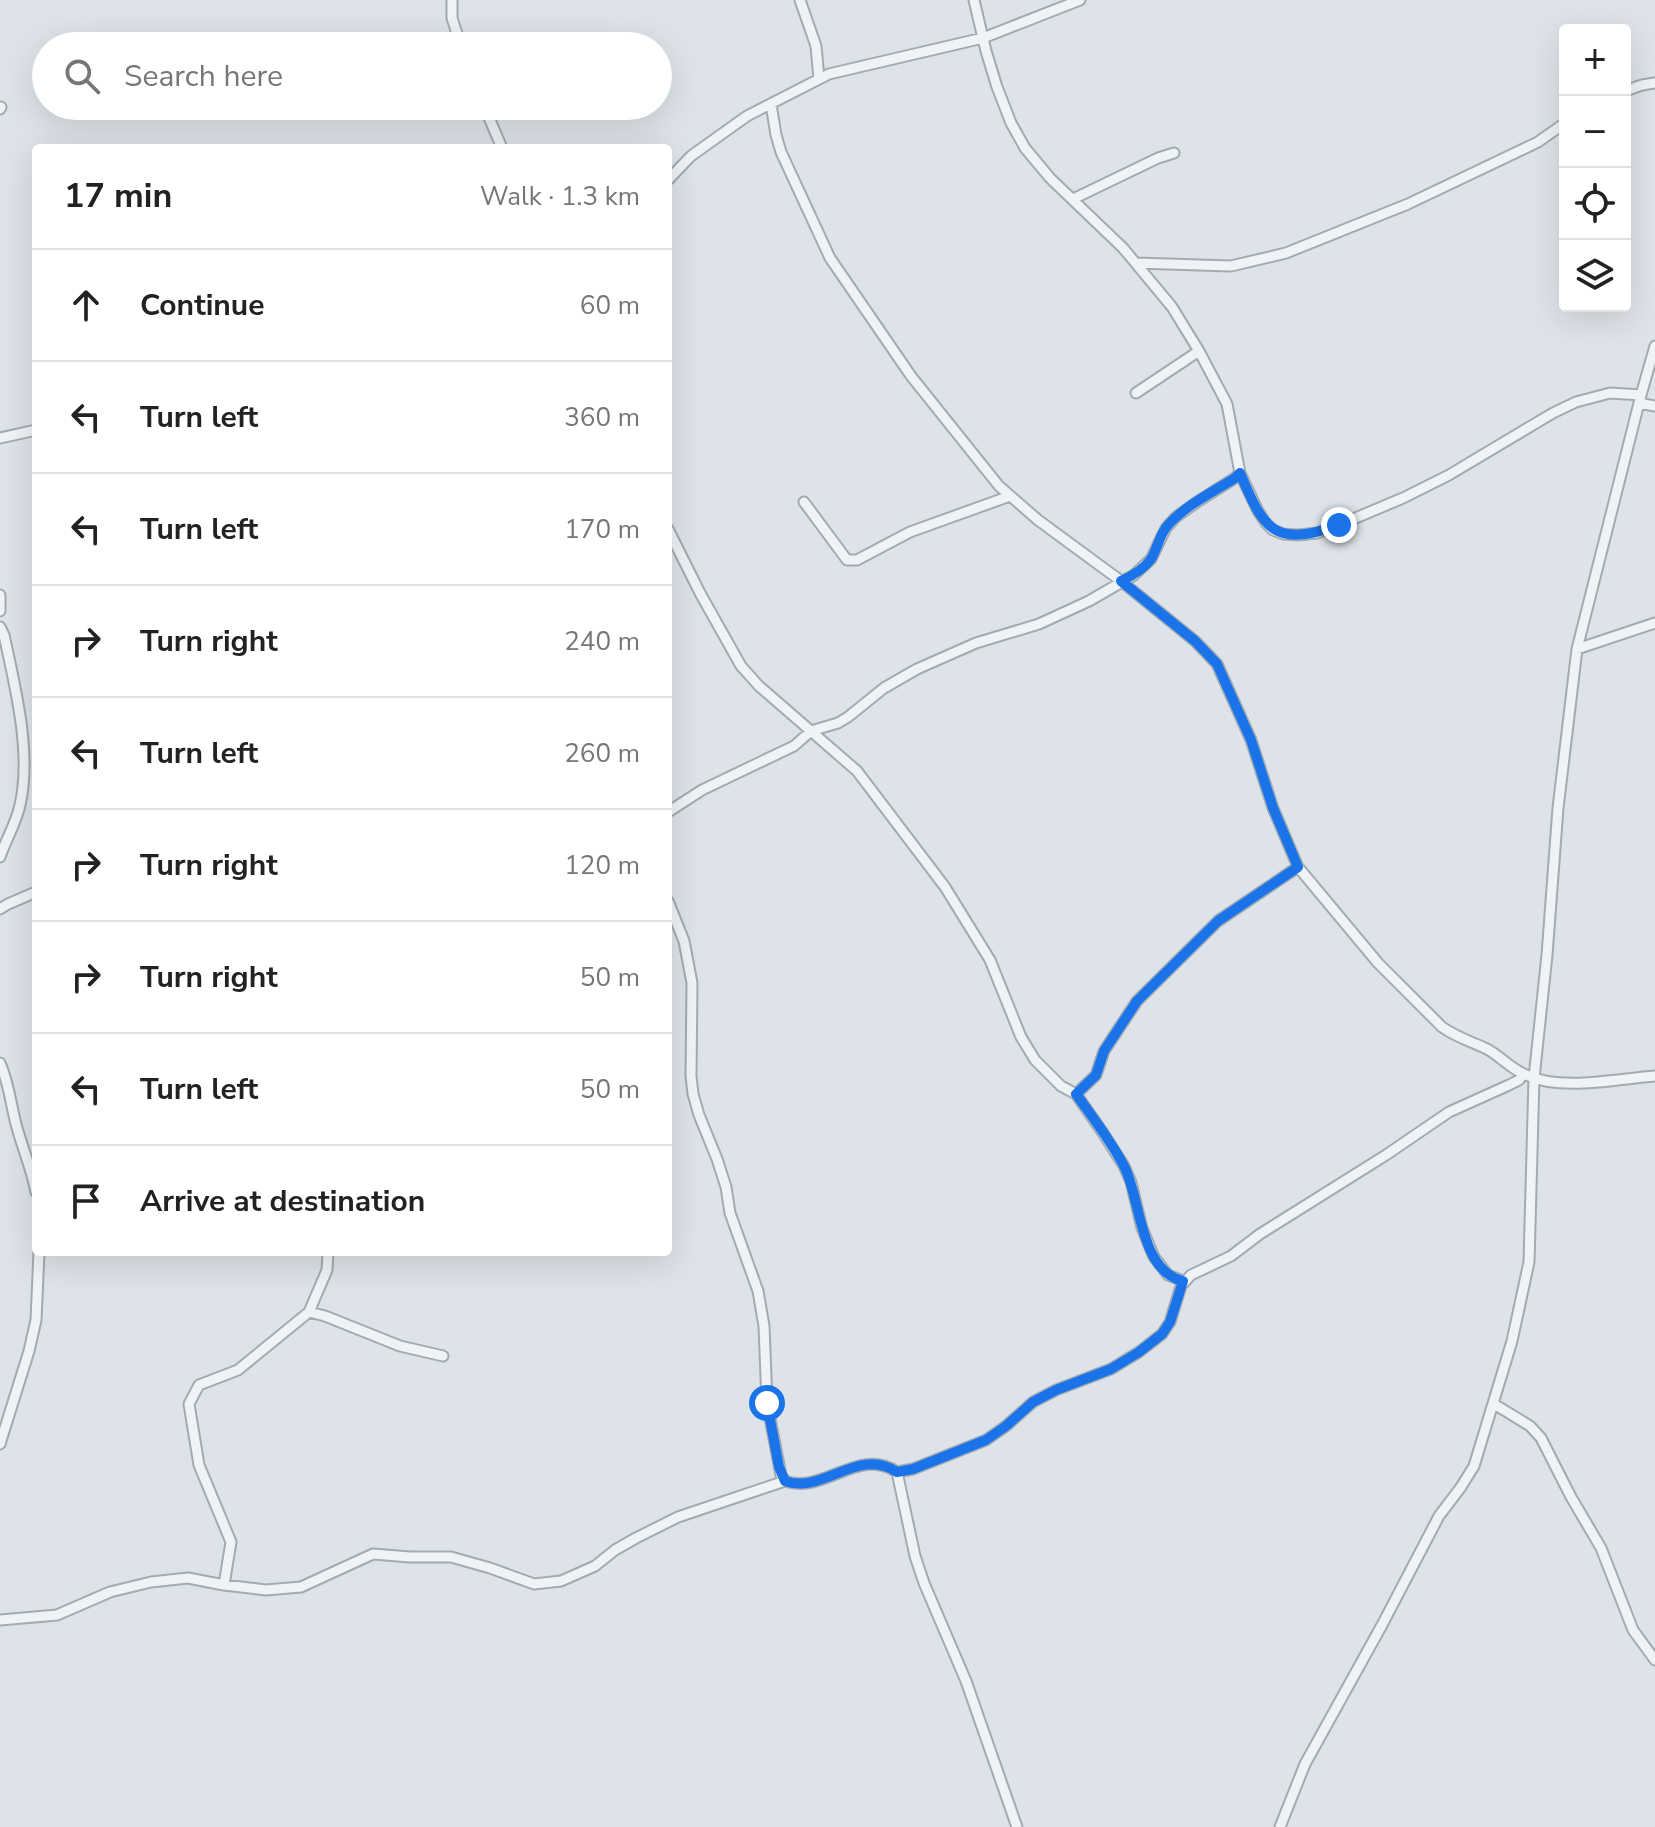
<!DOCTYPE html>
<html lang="en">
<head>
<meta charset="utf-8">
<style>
	:root { --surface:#fff; --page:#f2f2f2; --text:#222; --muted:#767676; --line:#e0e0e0 }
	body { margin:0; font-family:"Nunito Sans",sans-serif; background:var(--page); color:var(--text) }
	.controls { position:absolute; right:24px; top:24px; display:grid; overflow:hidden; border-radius:8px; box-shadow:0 8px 32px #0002 }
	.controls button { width:72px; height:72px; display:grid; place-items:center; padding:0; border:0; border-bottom:2px solid var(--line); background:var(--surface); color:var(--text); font:40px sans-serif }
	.stop { position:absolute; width:24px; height:24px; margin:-18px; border:6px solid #1a73e8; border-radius:50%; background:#fff }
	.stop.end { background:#1a73e8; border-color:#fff; box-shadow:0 2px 8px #0008 }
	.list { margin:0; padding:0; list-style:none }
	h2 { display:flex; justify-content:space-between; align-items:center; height:104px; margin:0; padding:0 32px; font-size:34px }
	h2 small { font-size:26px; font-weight:400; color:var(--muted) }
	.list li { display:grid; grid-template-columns:52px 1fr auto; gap:24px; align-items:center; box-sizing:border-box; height:112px; padding:0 32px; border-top:2px solid var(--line) }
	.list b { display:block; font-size:30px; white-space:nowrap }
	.list em { font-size:26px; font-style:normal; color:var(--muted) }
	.icon { flex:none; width:44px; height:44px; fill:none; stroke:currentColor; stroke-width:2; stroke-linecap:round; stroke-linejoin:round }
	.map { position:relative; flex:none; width:1655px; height:1827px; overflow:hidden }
	.search { position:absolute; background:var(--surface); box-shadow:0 8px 32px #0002; left:32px; top:32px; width:640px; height:88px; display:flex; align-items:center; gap:20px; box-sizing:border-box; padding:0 28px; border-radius:44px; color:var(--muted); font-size:30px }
	.panel { position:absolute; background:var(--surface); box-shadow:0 8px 32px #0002; left:32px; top:144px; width:640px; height:1112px; border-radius:8px }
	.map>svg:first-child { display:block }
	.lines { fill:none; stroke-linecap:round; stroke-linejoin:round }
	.street-casing { stroke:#a2abb2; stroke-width:13 }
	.street { stroke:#f0f3f6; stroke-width:9 }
	.route { stroke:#1a73e8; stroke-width:10 }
</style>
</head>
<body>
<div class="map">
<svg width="1655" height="1827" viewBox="0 0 1655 1827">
	<rect width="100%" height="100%" fill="#dde3e8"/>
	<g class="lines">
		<g class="street-casing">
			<path id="street" d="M452,0V18L461,46
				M800,0L816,46L819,79
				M974,0L986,51L997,87L1011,123L1025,148L1050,178L1123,248L1172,307L1199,351L1227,404L1240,473L1258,511L1266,523L1273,530L1283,534L1298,535L1317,533L1339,525L1403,498L1449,475L1553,413L1576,402L1610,393L1641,395
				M1625,91L1642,85L1655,83
				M771,104L776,135L781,152L830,258L911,376L999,486L1038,520L1121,581L1195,641L1217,664L1251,740L1273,808L1298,867L1378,963L1442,1027C1456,1037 1472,1042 1487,1049C1500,1056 1510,1068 1524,1074C1561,1092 1615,1079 1655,1076
				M484,106L502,148
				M0,109L1,107
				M668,180L691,156L747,116L829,74L983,38L1080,0
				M1073,199L1158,158L1174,153
				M1136,263L1231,266L1286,253L1408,204L1538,142L1565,123
				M1136,393L1199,351
				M1639,403L1655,406
				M0,438L36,430
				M804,502L847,560H857L910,532L1010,496
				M668,529L700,593L741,666L759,686L857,771L945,887L990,960L1021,1037L1035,1060L1061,1086L1076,1094L1103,1133L1124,1166L1131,1182L1142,1228L1154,1257L1168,1275L1183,1281
				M0,595V611
				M0,627L4,635C15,686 32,753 20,805C16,824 6,839 0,857
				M1577,649L1655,623
				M668,812L702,790L794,746L811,731L838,723L848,717L884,688L917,669L976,643L1039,624L1089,601L1134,575L1151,559L1166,528L1176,517L1197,502L1235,478L1240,473
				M668,901L684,941L692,983L691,1076L693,1094L699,1115L717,1159L726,1187L730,1213L758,1291L764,1326L767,1403L781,1475L785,1481C823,1495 859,1446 897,1472L915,1556L924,1583L966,1681L1017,1827
				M0,909L8,904L36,892
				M0,1063C10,1085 11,1109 18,1131C24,1152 32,1171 36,1192
				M1076,1094L1096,1075L1104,1051L1137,1001L1218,921L1298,867
				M309,1312L325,1316L400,1346L443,1356
				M1494,1404L1530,1426L1541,1438L1571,1497L1601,1548L1633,1630L1655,1660
				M0,1444L29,1351L36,1320L39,1252
				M897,1472L913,1469L986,1440L1006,1426L1033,1402L1056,1390L1111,1369L1139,1352L1162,1334L1170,1322L1181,1286L1191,1275L1231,1256L1260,1234L1386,1155L1449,1112L1509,1085L1519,1080L1523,1074
				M224,1585L231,1542L199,1465L189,1404L199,1385L238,1370L309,1312L327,1270L328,1252
				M0,1620L57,1615L110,1592L151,1582L188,1578L224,1585L266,1590L301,1587L373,1554L410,1557H451L490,1568L534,1584L561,1581L595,1566L615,1550L636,1538L678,1517L785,1481
				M1280,1827L1305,1764L1382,1625L1439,1516L1461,1487L1474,1466L1512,1341L1529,1262L1534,1078L1547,955L1558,808L1577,649L1641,395L1655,346"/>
		</g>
		<use href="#street" class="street"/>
	</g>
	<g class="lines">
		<path class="route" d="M767,1403L779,1467L785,1481C823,1495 858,1446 897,1472L913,1469L986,1440L1006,1426L1033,1402L1056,1390L1111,1369L1139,1352L1162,1334L1170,1322L1183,1281C1140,1271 1141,1201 1125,1168C1112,1142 1093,1118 1076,1094L1096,1075L1104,1051L1137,1001L1218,921L1298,867L1273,808L1251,740L1217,664L1195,641L1121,581C1132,576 1144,569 1151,559C1158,548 1159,535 1168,525C1186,505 1213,492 1235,478L1240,473C1264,530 1274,548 1339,525"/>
	</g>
</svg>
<div class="controls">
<button>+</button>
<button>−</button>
<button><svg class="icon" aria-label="locate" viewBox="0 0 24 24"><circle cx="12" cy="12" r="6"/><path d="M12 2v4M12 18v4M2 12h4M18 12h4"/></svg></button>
<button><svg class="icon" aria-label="layers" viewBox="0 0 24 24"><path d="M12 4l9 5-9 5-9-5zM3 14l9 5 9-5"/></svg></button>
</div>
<div class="stop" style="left:767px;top:1403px"></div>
<div class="stop end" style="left:1339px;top:525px"></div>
<div class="search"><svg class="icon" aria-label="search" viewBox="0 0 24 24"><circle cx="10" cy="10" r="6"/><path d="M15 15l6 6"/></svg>Search here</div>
<section class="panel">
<h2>17 min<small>Walk · 1.3 km</small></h2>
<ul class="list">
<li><svg class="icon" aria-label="ahead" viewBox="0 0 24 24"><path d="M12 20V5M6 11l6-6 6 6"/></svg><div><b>Continue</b></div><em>60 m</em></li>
<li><svg class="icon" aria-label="left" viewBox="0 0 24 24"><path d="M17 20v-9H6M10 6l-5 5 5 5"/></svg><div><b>Turn left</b></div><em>360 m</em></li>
<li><svg class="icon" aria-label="left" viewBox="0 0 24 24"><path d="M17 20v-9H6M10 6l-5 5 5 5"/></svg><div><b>Turn left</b></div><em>170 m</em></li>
<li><svg class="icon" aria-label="right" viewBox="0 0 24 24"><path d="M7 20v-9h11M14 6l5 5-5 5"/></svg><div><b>Turn right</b></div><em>240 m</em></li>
<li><svg class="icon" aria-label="left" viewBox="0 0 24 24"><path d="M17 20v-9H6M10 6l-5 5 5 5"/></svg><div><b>Turn left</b></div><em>260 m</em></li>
<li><svg class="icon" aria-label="right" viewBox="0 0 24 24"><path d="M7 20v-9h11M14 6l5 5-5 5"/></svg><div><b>Turn right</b></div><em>120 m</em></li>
<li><svg class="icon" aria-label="right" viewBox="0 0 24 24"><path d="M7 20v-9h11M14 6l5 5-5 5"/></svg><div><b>Turn right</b></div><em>50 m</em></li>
<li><svg class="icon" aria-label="left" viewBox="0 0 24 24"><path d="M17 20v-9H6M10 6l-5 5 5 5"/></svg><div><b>Turn left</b></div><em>50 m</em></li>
<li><svg class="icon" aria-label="arrive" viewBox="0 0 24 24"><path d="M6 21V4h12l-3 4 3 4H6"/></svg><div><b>Arrive at destination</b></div></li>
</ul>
</section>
</div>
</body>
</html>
